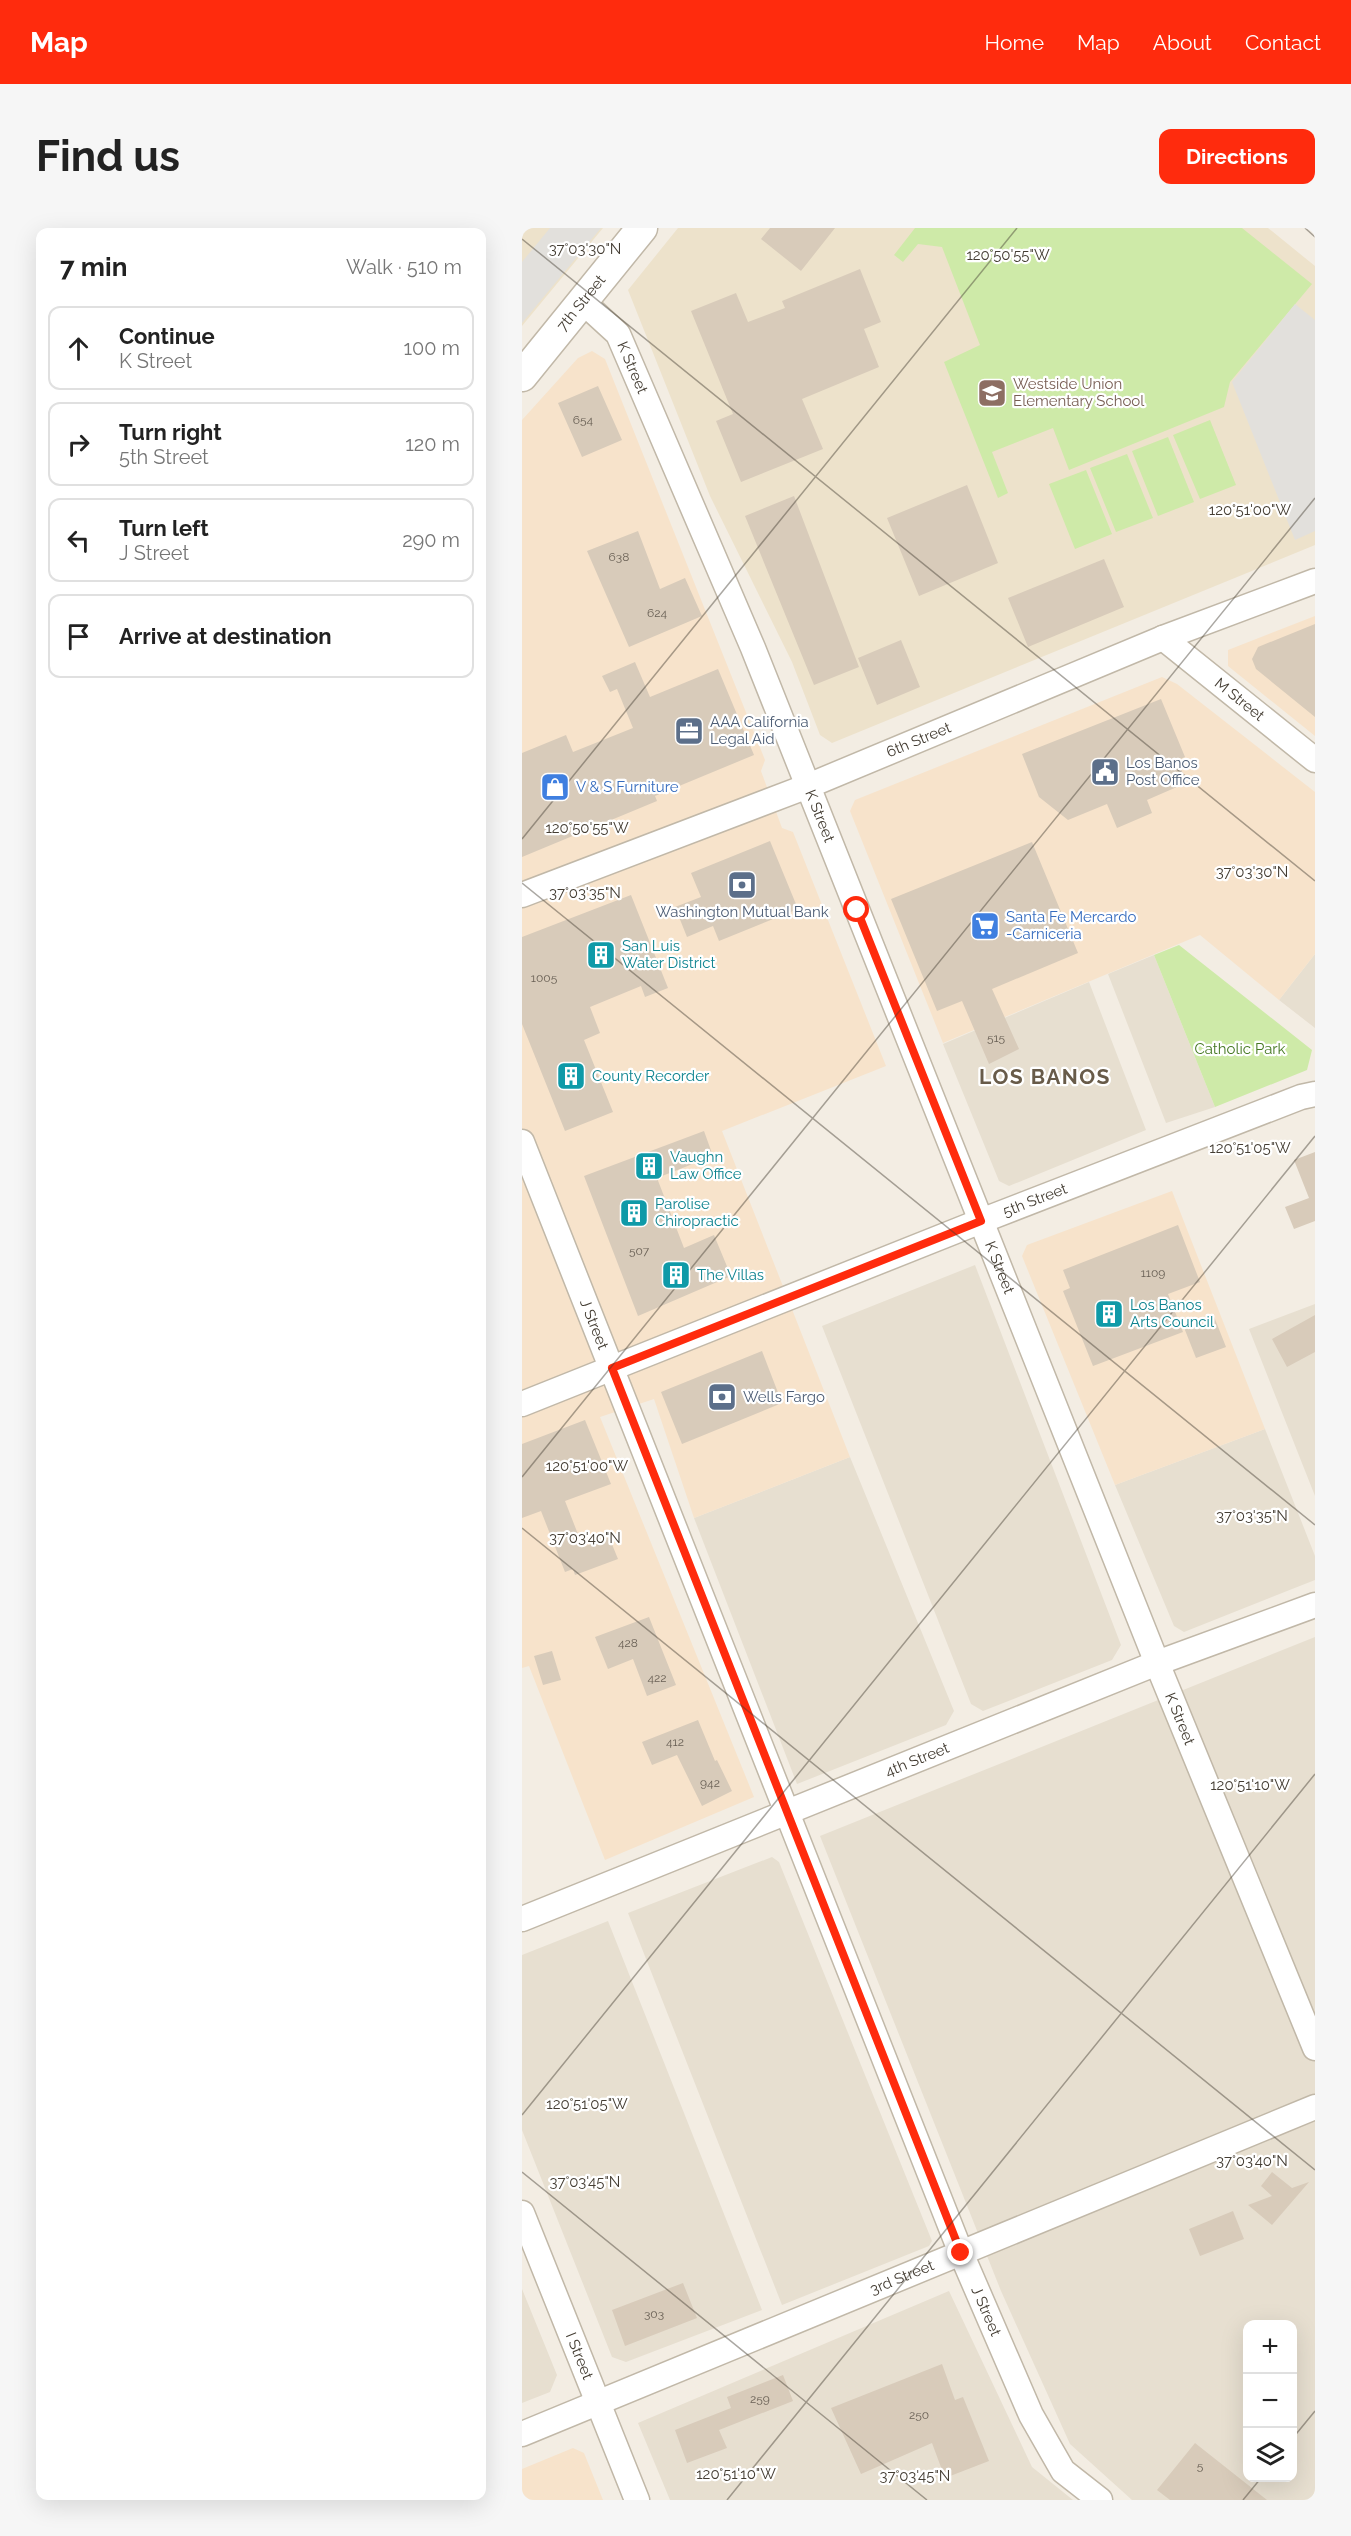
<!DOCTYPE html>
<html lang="en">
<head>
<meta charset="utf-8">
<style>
	:root { --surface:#fff; --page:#f6f6f6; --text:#222; --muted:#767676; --line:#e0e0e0; --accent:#ff2b0d }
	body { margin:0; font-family:Raleway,sans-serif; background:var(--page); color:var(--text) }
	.controls { position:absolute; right:18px; bottom:18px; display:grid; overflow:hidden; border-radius:12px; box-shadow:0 6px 24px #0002 }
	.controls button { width:54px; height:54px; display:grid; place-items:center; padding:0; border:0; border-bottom:2px solid var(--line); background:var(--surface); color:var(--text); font:30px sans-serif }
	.stop { position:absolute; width:18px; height:18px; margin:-14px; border:4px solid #ff2b0d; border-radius:50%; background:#fff }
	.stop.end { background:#ff2b0d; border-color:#fff; box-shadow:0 2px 6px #0008 }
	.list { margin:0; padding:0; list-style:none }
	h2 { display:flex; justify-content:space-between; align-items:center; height:78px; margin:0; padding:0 24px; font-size:26px }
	h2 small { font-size:20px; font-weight:400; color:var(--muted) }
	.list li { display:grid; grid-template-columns:39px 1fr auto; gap:18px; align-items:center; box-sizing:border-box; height:84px; margin:0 12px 12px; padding:0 12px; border:2px solid var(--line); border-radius:12px }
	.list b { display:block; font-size:22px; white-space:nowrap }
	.list p { margin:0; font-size:20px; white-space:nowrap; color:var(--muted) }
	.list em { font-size:20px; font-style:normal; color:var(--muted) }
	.icon { flex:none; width:33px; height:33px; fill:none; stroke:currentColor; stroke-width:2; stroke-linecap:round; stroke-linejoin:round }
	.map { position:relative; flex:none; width:793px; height:2272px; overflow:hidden; border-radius:12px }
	header { display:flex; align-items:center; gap:36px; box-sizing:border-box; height:84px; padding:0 30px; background:var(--accent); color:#fff }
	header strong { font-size:28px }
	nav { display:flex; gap:33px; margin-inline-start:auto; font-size:21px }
	.intro { display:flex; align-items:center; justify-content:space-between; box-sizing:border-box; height:144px; padding:0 36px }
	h1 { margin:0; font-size:42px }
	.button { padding:15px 27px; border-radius:12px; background:var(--accent); color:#fff; font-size:21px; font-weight:700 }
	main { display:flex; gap:36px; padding:0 36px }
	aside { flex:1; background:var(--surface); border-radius:12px; box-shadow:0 6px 24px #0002 }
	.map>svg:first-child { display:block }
	.residential { fill:#e7dfd0; fill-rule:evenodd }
	.commercial { fill:#f7e3cb }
	.education { fill:#ede2cb }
	.green { fill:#ceeaa8 }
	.parking { fill:#e2e0dc }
	.building { fill:#d8cbba }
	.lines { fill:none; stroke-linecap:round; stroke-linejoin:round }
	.minor-casing { stroke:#c1b8a8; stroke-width:27 }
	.tertiary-casing { stroke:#c1b8a8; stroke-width:33 }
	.minor { stroke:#fff; stroke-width:24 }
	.tertiary { stroke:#fff; stroke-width:30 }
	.route { stroke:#ff2b0d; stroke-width:8 }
	.ticks { fill:none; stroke:#443d33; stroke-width:1.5; stroke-opacity:0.45 }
	.labels { text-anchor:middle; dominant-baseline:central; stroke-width:4.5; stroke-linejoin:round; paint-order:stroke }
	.number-label { font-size:12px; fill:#696055 }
	.street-label { font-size:15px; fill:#443d33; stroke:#fff }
	.education-label { font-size:15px; fill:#785e54; stroke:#fff; text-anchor:start }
	.service-label { font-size:15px; fill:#4e5e75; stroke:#fff; text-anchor:start }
	.shop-label { font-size:15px; fill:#366cbe; stroke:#fff; text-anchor:start }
	.culture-label { font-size:15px; fill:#0d838f; stroke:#fff; text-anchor:start }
	.park-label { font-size:15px; fill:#467923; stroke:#fff }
	.district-label { font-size:21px; font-weight:bold; letter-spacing:1.5px; fill:#685b49; stroke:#fff }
	.ticks-label { font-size:15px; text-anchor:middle; fill:#443d33; stroke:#fff; stroke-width:4.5; stroke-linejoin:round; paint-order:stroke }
</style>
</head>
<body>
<header>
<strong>Map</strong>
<nav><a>Home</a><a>Map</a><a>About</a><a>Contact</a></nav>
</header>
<div class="intro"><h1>Find us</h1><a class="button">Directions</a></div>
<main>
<aside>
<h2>7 min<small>Walk · 510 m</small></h2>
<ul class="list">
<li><svg class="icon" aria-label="ahead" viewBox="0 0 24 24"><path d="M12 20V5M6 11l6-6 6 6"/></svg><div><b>Continue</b><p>K Street</p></div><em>100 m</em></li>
<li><svg class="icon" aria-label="right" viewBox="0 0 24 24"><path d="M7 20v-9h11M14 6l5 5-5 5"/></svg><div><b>Turn right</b><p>5th Street</p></div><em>120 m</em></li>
<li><svg class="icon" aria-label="left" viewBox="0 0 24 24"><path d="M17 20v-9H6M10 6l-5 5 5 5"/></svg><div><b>Turn left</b><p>J Street</p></div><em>290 m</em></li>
<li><svg class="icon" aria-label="arrive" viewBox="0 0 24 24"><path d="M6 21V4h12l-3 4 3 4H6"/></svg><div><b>Arrive at destination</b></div></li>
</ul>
</aside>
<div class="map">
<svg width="793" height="2272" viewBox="0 0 793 2272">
	<rect width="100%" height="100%" fill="#f3ede3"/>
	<path class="residential" d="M793,726V800L757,772Z
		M632,727L693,879L644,895L586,746Z
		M567,754L624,902L487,958L477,953L421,816Z
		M453,1037L599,1417L590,1432L461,1483L449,1476L300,1098Z
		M793,1076V1268L727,1101Z
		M743,1201L793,1328V1352L662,1404L652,1398L593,1257Z
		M328,1229L432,1483L424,1497L275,1556L172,1290Z
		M793,1409V2272H610L548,2216L479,2063L298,1608ZM726,2096H770V2250H726Z
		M250,1629L257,1634L410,2013L407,2018L260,2077L106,1685Z
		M86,1693L240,2082L104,2134L90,2129L0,1902V1727Z
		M0,2061L35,2147L28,2164L0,2175Z
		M427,2063L510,2239L551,2272H148L116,2195Z"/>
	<path class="commercial" d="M70,123L83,131L243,532L239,543L260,600L271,604L364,838L200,903L328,1229L172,1290L132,1171L78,1189L232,1569L83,1632L7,1438L0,1440V192L56,130Z
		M793,388V508L706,438V422Z
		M640,449L655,456L793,564V726L757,772L678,707L421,815L328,583L333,572Z
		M650,963L743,1201L593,1257L500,1028L505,1017Z
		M51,2220L62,2225L81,2272H0V2241Z"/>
	<path class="education" d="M0,0H81L0,98Z
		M156,0H746L793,38V317L310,515L298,507L270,434L188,268L106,62Z"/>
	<path class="green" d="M393,0H720L790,56L708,154L702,179L547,242L531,200L470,224L486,265L476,270L422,134L458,117L420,19L396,16L381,34L372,27Z
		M688,192L714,257L678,271L651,207Z
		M646,209L672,274L636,288L610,223Z
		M605,226L631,290L594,304L568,240Z
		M564,242L590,306L553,321L527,256Z
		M657,717L790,822L785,842L693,879L632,727Z"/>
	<path class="parking" d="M28,0H79L0,95V34Z
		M773,76L793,92V303L773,312L710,154Z"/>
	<path class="building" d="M248,0H313L279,43L239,11Z
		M338,41L359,94L342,101L357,139L280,171L301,221L219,254L194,193L211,186L169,83L214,65L226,94L263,80L260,73Z
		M76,158L100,212L60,229L36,175Z
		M445,257L476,335L397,368L365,290Z
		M272,268L337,439L292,457L223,288Z
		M116,303L138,361L163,350L180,388L107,419L65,323Z
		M582,331L602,379L506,419L486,370Z
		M793,396V489L734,441L730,431L736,419Z
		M379,412L398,459L355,477L336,430Z
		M113,434L128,469L196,441L232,527L133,568L135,573L0,629V525L44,507L51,524L111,500L95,461L88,464L80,448Z
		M639,471L663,529L656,532L664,555L625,572L630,585L595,600L585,576L546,592L517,569L500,526Z
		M248,613L276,681L197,713L191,698L165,709L153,679L179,669L169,645Z
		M510,614L556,725L470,761L497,821L467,836L440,773L415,783L369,671Z
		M109,667L146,760L123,769L119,758L68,779L78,805L62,812L91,884L43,903L0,796V709Z
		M182,903L191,928L135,950L162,1020L192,1007L209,1048L116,1088L62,948Z
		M793,924V993L772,1001L763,979L787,970L772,932Z
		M656,997L678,1054L646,1066L661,1104L571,1138L541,1063L548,1060L541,1042Z
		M691,1086L704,1119L674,1130L661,1097Z
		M793,1087V1124L765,1139L750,1111Z
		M240,1123L260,1175L160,1216L139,1164Z
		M63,1192L89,1256L43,1273L61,1319L87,1309L96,1331L53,1347L51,1341L43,1344L19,1283L0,1290V1216Z
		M127,1389L154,1457L125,1468L111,1431L86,1441L73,1409Z
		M30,1423L39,1452L21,1457L12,1428Z
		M176,1492L193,1533L195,1532L210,1563L180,1578L155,1527L130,1537L120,1514Z
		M750,1944L770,1960L787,1954L750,1997L726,1977L750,1968L739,1958Z
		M711,1983L722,2011L678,2028L667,2001Z
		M161,2055L175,2090L103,2118L90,2082Z
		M420,2136L433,2172L441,2169L467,2233L423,2250L410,2215L339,2246L309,2180Z
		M261,2147L271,2173L197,2202L205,2220L165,2235L153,2202L209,2180L205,2169Z
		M673,2215L745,2272H648L635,2262Z"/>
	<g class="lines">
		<g class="minor-casing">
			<g id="minor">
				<path id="s1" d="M61,74L96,106L231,420L635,1435L793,1820"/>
				<path id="s2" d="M641,410L793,532"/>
				<path id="s3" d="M0,667L286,558L641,410L793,353"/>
				<path id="s4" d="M0,914L439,2025L509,2187L541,2243L578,2272"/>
				<path id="s5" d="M0,1176L459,993L779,869L793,866"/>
				<path id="s6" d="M0,1691L635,1435L793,1377"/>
				<path id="s7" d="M0,1985L115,2272"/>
				<path id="s8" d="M0,2206L793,1879"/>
			</g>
		</g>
		<g class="tertiary-casing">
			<g id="tertiary">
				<path id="s9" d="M0,148L120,0"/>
			</g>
		</g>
		<use href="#minor" class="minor"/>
		<use href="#tertiary" class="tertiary"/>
	</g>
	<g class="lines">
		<path class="route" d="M335,682L459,993L90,1140L439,2025"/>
	</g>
	<path class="ticks" d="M783,0L793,9M0,11L793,653M0,611L495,0M0,655L793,1297M0,1249L793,270M0,1300L793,1942M0,1887L793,908M0,1944L405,2272M770,2211L793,2183M205,2272L793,1546M721,2272L739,2250"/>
	<defs>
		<g id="school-square" transform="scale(1.5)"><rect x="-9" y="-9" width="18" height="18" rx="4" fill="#8d6e63" stroke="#fff"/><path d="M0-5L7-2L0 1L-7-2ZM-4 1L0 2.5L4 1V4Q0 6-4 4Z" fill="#fff"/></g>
		<g id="office-square" transform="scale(1.5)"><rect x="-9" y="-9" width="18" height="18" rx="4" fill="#5c6f8a" stroke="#fff"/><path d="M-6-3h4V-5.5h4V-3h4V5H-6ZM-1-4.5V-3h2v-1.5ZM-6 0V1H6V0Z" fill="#fff"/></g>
		<g id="civic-square" transform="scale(1.5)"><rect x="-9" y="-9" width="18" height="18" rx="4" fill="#5c6f8a" stroke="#fff"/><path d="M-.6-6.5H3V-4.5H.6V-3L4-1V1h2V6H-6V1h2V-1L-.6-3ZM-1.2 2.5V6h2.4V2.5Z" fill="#fff"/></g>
		<g id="shop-square" transform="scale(1.5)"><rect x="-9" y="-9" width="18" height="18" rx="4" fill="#3f7fe0" stroke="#fff"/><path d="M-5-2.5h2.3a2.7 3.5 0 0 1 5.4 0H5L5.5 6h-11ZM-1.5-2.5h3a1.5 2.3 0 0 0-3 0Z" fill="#fff"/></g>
		<g id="bank-square" transform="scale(1.5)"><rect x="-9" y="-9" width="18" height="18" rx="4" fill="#5c6f8a" stroke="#fff"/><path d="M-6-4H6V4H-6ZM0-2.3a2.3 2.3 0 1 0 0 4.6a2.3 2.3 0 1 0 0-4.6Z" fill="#fff"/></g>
		<g id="supermarket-square" transform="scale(1.5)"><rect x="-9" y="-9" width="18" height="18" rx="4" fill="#3f7fe0" stroke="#fff"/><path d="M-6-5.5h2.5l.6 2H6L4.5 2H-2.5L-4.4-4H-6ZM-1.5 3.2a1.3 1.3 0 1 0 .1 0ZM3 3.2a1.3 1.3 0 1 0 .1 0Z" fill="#fff"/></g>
		<g id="building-square" transform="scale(1.5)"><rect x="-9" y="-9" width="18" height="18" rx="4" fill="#0f9aa8" stroke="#fff"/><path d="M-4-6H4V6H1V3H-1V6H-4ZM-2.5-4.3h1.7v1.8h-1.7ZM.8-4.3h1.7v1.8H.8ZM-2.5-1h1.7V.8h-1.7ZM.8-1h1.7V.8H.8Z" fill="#fff"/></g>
	</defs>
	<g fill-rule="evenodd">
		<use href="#school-square" x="470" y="165"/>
		<use href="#office-square" x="167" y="503"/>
		<use href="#civic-square" x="583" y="544"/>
		<use href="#shop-square" x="33" y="559"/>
		<use href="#bank-square" x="220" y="657"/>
		<use href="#supermarket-square" x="463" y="698"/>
		<use href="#building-square" x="79" y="727"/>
		<use href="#building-square" x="49" y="848"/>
		<use href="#building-square" x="127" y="938"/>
		<use href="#building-square" x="112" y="985"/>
		<use href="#building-square" x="154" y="1047"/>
		<use href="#building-square" x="587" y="1086"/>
		<use href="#bank-square" x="200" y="1169"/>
	</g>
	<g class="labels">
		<g class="number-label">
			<text x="61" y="192">654</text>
			<text x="97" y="329">638</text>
			<text x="135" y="385">624</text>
			<text x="22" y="750">1005</text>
			<text x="474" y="810">515</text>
			<text x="117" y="1023">507</text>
			<text x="631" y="1045">1109</text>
			<text x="106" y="1415">428</text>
			<text x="135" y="1450">422</text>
			<text x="153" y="1514">412</text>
			<text x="188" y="1555">942</text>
			<text x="132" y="2086">303</text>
			<text x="238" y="2171">259</text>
			<text x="397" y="2187">250</text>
			<text x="678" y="2238">5</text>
		</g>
		<g class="street-label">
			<text stroke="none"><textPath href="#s9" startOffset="94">7th Street</textPath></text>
			<text stroke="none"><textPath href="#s1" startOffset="84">K Street</textPath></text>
			<text stroke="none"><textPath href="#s2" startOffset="98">M Street</textPath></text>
			<text stroke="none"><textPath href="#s3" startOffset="426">6th Street</textPath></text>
			<text stroke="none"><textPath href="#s1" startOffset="570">K Street</textPath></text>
			<text stroke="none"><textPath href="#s5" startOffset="552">5th Street</textPath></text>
			<text stroke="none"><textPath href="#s1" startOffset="1056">K Street</textPath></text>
			<text stroke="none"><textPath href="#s4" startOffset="196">J Street</textPath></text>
			<text stroke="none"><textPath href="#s1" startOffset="1542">K Street</textPath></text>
			<text stroke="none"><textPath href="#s6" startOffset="426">4th Street</textPath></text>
			<text stroke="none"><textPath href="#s8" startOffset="411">3rd Street</textPath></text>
			<text stroke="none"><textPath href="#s4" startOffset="1258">J Street</textPath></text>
			<text stroke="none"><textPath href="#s7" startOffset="154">I Street</textPath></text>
		</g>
		<g class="education-label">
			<text x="491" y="156">Westside Union<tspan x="491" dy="17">Elementary School</tspan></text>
		</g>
		<g class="service-label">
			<text x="188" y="494">AAA California<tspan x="188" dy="17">Legal Aid</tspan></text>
			<text x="604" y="535">Los Banos<tspan x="604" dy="17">Post Office</tspan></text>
			<text x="220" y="684" text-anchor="middle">Washington Mutual Bank</text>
			<text x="221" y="1169">Wells Fargo</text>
		</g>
		<g class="shop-label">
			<text x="54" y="559">V &amp; S Furniture</text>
			<text x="484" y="689">Santa Fe Mercardo<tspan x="484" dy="17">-Carniceria</tspan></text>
		</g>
		<g class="culture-label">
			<text x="100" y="718">San Luis<tspan x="100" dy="17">Water District</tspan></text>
			<text x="70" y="848">County Recorder</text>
			<text x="148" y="929">Vaughn<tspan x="148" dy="17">Law Office</tspan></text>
			<text x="133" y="976">Parolise<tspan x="133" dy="17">Chiropractic</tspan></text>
			<text x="175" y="1047">The Villas</text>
			<text x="608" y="1077">Los Banos<tspan x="608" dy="17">Arts Council</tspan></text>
		</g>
		<g class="park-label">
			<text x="718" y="821">Catholic Park</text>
		</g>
		<g class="district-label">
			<text x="523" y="848">LOS BANOS</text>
		</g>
	</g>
	<g class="ticks-label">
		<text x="63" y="26">37°03'30"N</text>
		<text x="486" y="32">120°50'55"W</text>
		<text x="728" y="287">120°51'00"W</text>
		<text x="65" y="605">120°50'55"W</text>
		<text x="730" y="649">37°03'30"N</text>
		<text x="63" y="670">37°03'35"N</text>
		<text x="728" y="925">120°51'05"W</text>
		<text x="65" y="1243">120°51'00"W</text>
		<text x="730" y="1293">37°03'35"N</text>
		<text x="63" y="1315">37°03'40"N</text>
		<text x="728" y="1562">120°51'10"W</text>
		<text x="65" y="1881">120°51'05"W</text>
		<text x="730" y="1938">37°03'40"N</text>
		<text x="63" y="1959">37°03'45"N</text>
		<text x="214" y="2251">120°51'10"W</text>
		<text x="393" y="2253">37°03'45"N</text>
	</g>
</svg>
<div class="controls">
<button>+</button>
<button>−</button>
<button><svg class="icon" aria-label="layers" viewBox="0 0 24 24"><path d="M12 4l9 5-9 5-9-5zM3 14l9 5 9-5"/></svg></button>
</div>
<div class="stop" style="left:335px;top:682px"></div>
<div class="stop end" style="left:439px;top:2025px"></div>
</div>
</main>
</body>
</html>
